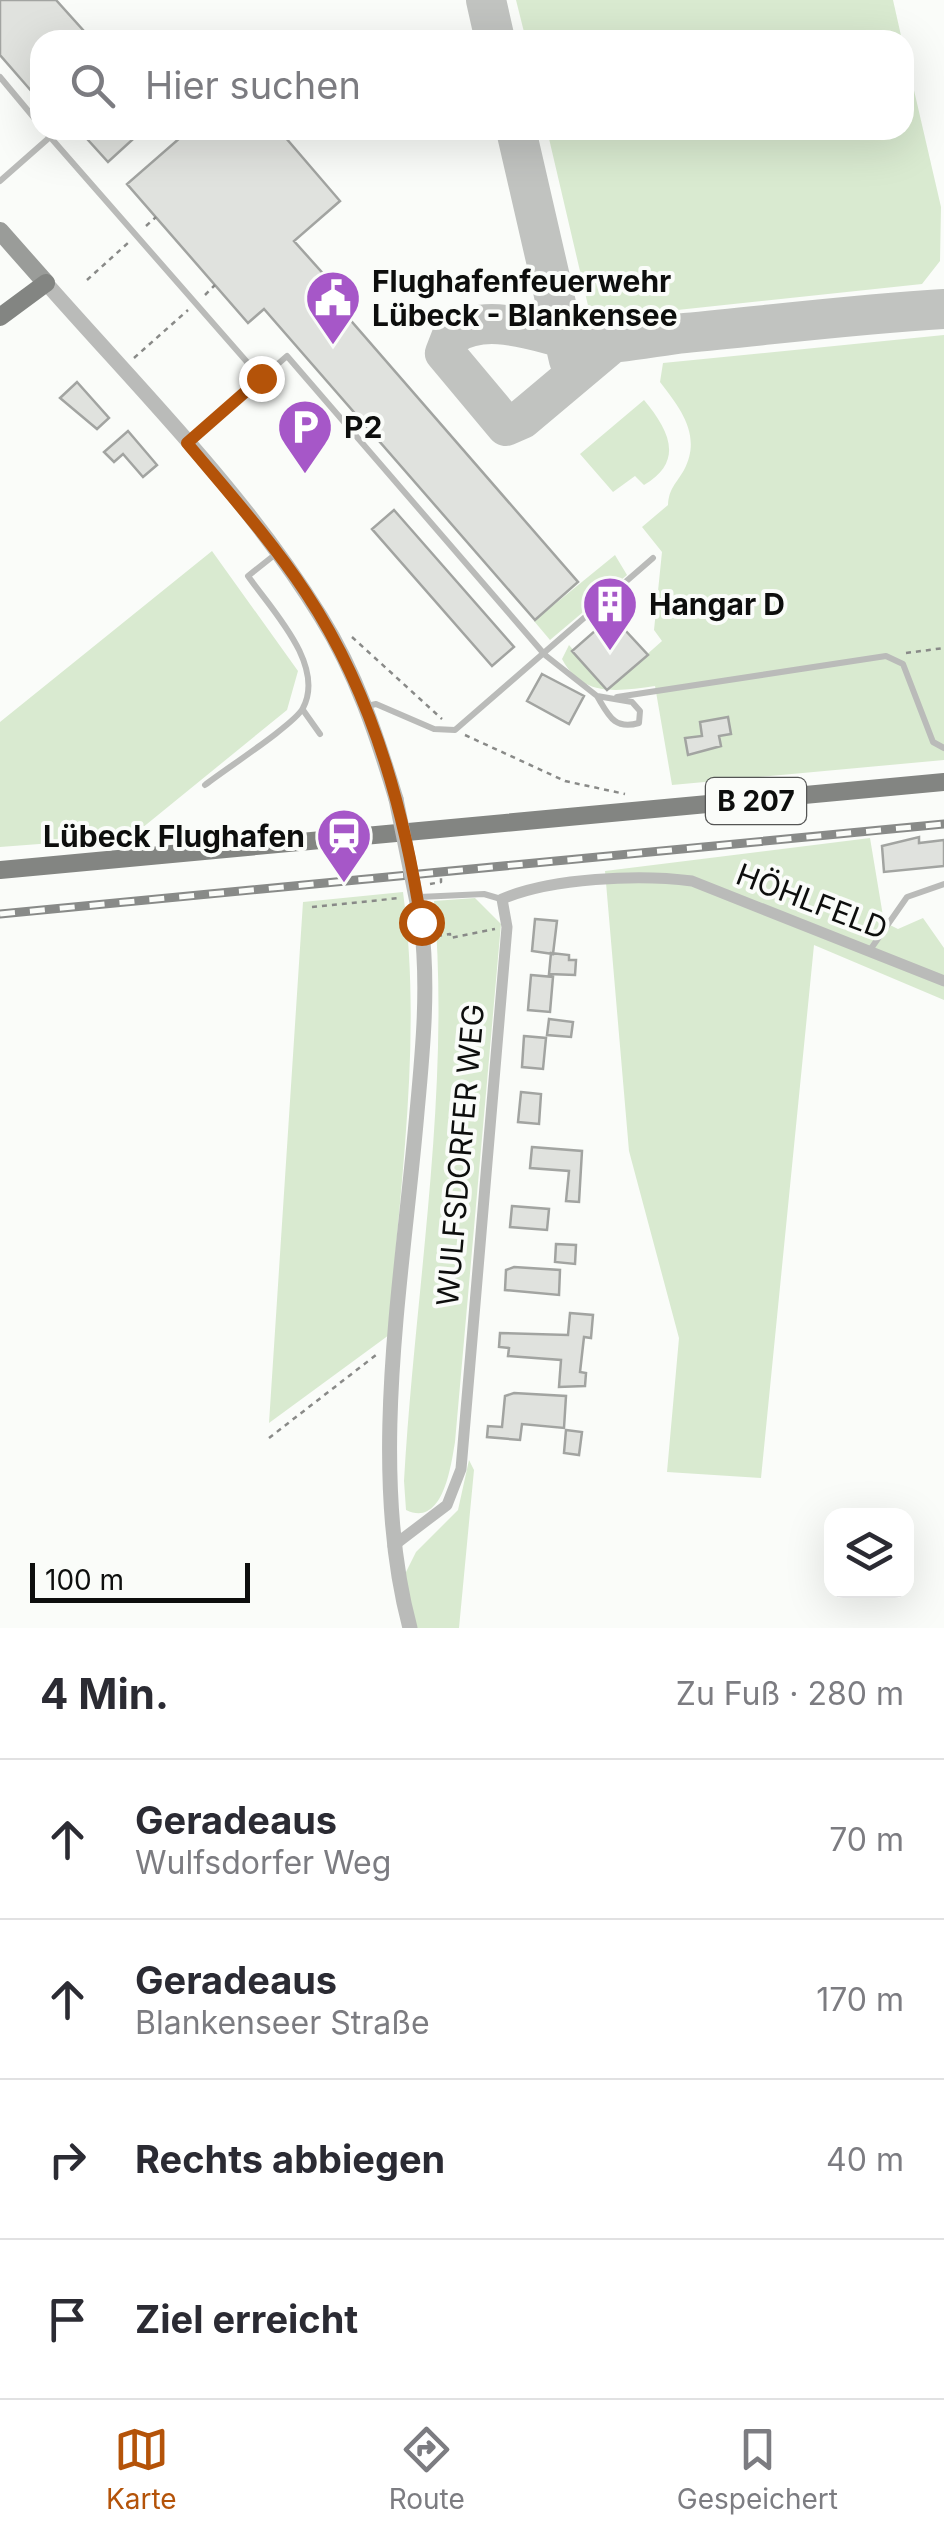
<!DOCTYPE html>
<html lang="de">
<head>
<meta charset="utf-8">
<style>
	:root { --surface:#fff; --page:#f2f2f3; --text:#2b2b33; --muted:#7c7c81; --line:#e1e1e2; --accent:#b45309 }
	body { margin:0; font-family:Inter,sans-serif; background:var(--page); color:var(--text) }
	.controls { position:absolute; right:30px; bottom:30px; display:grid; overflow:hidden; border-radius:20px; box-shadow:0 10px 40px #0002 }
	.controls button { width:90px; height:90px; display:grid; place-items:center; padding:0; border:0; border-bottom:2px solid var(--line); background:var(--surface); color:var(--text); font:50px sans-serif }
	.scale { position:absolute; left:30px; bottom:25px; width:220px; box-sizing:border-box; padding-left:10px; border:5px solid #0d0e0d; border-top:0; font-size:28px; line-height:35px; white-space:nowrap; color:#0d0e0d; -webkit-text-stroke:8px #fafcf9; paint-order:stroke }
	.stop { position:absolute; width:30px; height:30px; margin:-22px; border:8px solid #b45309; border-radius:50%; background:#fff }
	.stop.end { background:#b45309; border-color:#fff; box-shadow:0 2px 10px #0008 }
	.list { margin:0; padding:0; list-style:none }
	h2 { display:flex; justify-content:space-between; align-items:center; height:130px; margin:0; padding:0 40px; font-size:42px }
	h2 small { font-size:32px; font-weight:400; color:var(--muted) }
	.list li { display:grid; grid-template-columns:65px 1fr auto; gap:30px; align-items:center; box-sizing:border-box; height:160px; padding:0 40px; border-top:2px solid var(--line) }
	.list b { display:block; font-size:38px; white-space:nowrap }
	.list p { margin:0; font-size:32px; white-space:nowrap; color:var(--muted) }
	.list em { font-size:32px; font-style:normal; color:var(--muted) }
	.icon { flex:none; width:55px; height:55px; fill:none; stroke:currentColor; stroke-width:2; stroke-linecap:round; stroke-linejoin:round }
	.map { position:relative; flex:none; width:944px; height:1628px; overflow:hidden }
	.search { position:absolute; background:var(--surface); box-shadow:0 10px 40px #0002; left:30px; right:30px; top:30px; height:110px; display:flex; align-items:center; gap:25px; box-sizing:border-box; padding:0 35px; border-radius:30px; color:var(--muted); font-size:38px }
	.sheet { height:770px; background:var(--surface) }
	nav { display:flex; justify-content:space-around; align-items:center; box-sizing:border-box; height:140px; border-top:2px solid var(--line); background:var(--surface); font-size:28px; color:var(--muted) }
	nav a { display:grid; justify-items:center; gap:5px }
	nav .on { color:var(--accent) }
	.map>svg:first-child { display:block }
	.green { fill:#d9ead0 }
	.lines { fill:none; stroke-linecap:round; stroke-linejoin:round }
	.taxiway { stroke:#c1c3c0; stroke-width:40 }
	.building { fill:#e0e2de; stroke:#a2a4a1; stroke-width:2.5 }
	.path { stroke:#898a88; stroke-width:2.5; stroke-dasharray:5 5; stroke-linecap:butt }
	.service { stroke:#babbb9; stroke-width:6 }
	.minor { stroke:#babbb9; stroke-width:11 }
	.tertiary { stroke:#babbb9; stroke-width:15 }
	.secondary { stroke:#9a9c99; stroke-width:18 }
	.primary { stroke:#838582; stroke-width:18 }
	.rail-casing { stroke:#888a88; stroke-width:9 }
	.rail { stroke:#fafcf9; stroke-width:5; stroke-dasharray:15; stroke-linecap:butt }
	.tertiary-bridge { stroke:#babbb9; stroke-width:15 }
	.route { stroke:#b45309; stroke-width:12 }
	.labels { text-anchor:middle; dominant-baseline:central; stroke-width:8; stroke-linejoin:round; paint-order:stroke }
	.shield { fill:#fafcf9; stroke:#545554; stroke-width:2.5 }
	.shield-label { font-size:28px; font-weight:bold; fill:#0d0e0d }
	.poi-label { font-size:30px; font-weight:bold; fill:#0d0e0d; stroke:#fafcf9; text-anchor:start }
	.street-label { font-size:30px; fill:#0d0e0d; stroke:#fafcf9 }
</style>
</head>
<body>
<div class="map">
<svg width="944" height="1628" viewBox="0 0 944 1628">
	<rect width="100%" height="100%" fill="#fafcf9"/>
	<path class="green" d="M516,0H893L902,40H526Z
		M904,47L941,207L940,261L922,284L668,311L590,314L547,130H904Z
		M944,335V760L672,785L655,686C618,691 583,698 562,659L569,645L607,690L662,641L654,630L662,552L642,527L668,505C669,488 676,484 684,470C702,436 681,409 660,382L663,363Z
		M644,400C669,430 685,461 644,485L635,476L613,492L580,454Z
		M212,551L298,671L287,710L131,837L0,847V722Z
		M615,555L627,575L550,640L534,621Z
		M870,838L884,922L898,929L923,918L944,948V1000L814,945L761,1478L667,1472L679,1338L629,1151L605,871Z
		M403,892C423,1040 399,1186 389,1335L269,1423L303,902Z
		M475,898L501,924L455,1442C451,1466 443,1528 406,1510L404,1481C415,1288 451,1094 434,901Z
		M469,1460L474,1470L459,1628H416L404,1576L416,1552L458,1510Z"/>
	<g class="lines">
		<path class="taxiway" d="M486,0L495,40
			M516,130L569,360
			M616,340L522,419L506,426L445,353L452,335C491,309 545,337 586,342C616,346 654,336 685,333C771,325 858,314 944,309"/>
	</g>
	<path class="building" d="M0,0H56L92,40H40V101L0,55Z
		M79,130H143L108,162Z
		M189,130H279L340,201L294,241L327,278L320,285L578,582L535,620L264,309L248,323L127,184Z
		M77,382L109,418L97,429L60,398Z
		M128,431L157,465L143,477L123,454L114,462L104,452Z
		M394,510L514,647L492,666L372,529Z
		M612,616L648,655L607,690L572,651Z
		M542,674L584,696L569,724L527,701Z
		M728,717L731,734L719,736L721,746L688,755L685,738L702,736L700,722Z
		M919,837V843L944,840V866L884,872L882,846Z
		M535,919L557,921L553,954L532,951Z
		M551,953L569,955V960H576L575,975L549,974Z
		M531,975L553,977L550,1012L528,1010Z
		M549,1019L573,1022L571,1037L547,1035Z
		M524,1036L546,1038L543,1069L522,1067Z
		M521,1092L541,1094L539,1124L518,1122Z
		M532,1147L582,1151L579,1202L566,1201L569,1171L530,1168Z
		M512,1206L549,1209L547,1230L510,1227Z
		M556,1244L576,1245L575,1264L555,1262Z
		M514,1267L560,1270L559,1295L505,1290L506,1270Z
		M570,1313L593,1315L591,1338L584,1337L580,1372L586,1373L585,1386L559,1387L561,1360L508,1356L509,1348L499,1347L500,1333L568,1335Z
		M514,1393L566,1396L564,1428L522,1424L520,1440L487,1437L488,1426L502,1427L505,1396Z
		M566,1430L582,1432L579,1455L564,1453Z"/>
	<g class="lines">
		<path class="path" d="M146,226L156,217
			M87,280L129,242
			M205,295L215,285
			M134,358L188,310
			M352,637L442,719
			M906,653L944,648
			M465,735L565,781L625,794
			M430,884L441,882V875
			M312,907L400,898
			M437,936L450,934V938L495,929
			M269,1438L376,1355"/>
		<path class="service" d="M0,77L40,125
			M44,130L261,378
			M0,181L50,137
			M190,441L287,356L545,655L597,696L632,702L640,711L639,723C614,730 609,716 597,696
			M617,697L886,656L903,664L933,742L944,748
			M367,706L376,704L434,729L455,730L653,558
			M303,710L320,734
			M205,785C224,770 295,724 303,708C326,665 271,609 248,576L277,553
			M419,897L484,894L501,899
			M870,950L907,897L944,884"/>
		<path class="minor" d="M393,1546L447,1505L461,1469L507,927L502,899C551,878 639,874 692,881L944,981"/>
		<path class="tertiary" d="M46,283C140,390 246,495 321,617C356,673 377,736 396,799
			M410,1628C367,1468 403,1276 417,1112C423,1049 429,985 421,922"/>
		<path class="secondary" d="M0,231L46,283"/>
		<path class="primary" d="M0,317L46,283
			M0,870L944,782"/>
		<g class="rail-casing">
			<path id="rail" d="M0,914L944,824"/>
		</g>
		<use href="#rail" class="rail"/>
		<path class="tertiary-bridge" d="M396,799L421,922"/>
	</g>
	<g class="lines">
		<path class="route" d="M261,378L187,443C228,492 271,540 306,593C371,691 404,806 421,922"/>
	</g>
	<defs>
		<g id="civic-pin" transform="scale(2.875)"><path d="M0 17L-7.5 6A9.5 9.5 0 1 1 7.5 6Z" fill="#a657c8" stroke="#fafcf9"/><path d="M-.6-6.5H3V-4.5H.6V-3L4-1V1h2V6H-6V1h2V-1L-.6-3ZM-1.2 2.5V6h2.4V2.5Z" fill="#fff"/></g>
		<g id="parking-pin" transform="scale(2.875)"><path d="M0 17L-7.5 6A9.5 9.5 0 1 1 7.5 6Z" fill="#a657c8" stroke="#fafcf9"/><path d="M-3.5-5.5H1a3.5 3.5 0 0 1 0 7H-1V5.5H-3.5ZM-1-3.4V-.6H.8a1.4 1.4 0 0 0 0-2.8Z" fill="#fff"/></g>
		<g id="building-pin" transform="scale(2.875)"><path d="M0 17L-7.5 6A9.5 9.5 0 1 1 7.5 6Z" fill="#a657c8" stroke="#fafcf9"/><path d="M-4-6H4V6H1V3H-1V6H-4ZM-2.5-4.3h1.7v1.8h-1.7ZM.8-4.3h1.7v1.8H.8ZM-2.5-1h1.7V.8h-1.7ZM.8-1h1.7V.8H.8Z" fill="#fff"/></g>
		<g id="station-pin" transform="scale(2.875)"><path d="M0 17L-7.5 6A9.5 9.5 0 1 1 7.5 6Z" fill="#a657c8" stroke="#fafcf9"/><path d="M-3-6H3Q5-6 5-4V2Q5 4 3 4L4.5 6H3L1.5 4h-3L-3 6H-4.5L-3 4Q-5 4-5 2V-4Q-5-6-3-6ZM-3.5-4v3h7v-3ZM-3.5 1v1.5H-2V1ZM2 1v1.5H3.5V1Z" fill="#fff"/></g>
	</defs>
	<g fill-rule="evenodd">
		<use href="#civic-pin" x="333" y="298"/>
		<use href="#parking-pin" x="305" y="427"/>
		<use href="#building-pin" x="610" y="604"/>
		<use href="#station-pin" x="344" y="836"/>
	</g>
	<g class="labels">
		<rect class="shield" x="706" y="778" width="100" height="46" rx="8"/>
		<g class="shield-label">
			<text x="756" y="801">B 207</text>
		</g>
		<g class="poi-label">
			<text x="372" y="281">Flughafenfeuerwehr<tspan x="372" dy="34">Lübeck - Blankensee</tspan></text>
			<text x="344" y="427">P2</text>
			<text x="649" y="604">Hangar D</text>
			<text x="305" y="836" text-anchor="end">Lübeck Flughafen</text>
		</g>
		<g class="street-label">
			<text transform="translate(812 901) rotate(21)">HÖHLFELD</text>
			<text transform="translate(460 1155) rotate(-85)">WULFSDORFER WEG</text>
		</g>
	</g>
</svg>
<div class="controls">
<button><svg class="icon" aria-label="layers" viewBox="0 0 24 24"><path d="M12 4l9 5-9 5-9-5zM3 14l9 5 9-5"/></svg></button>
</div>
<div class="scale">100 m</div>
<div class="stop" style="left:421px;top:922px"></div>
<div class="stop end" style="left:261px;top:378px"></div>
<div class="search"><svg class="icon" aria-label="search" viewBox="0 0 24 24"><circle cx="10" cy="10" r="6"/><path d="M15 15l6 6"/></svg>Hier suchen</div>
</div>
<section class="sheet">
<h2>4 Min.<small>Zu Fuß · 280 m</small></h2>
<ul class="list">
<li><svg class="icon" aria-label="ahead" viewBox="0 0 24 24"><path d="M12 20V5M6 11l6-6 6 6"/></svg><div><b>Geradeaus</b><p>Wulfsdorfer Weg</p></div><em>70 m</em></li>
<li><svg class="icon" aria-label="ahead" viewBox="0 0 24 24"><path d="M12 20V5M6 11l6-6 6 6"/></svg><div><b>Geradeaus</b><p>Blankenseer Straße</p></div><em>170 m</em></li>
<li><svg class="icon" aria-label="right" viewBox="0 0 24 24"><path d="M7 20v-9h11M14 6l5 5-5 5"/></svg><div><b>Rechts abbiegen</b></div><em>40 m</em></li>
<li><svg class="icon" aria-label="arrive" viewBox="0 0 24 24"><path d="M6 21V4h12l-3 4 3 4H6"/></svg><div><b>Ziel erreicht</b></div></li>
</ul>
</section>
<nav>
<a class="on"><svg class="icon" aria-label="map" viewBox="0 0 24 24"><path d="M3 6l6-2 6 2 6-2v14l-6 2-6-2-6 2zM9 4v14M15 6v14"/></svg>Karte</a>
<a><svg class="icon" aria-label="directions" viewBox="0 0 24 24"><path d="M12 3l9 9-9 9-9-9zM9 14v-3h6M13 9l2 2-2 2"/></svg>Route</a>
<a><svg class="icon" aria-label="saved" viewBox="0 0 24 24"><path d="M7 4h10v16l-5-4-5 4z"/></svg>Gespeichert</a>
</nav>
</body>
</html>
